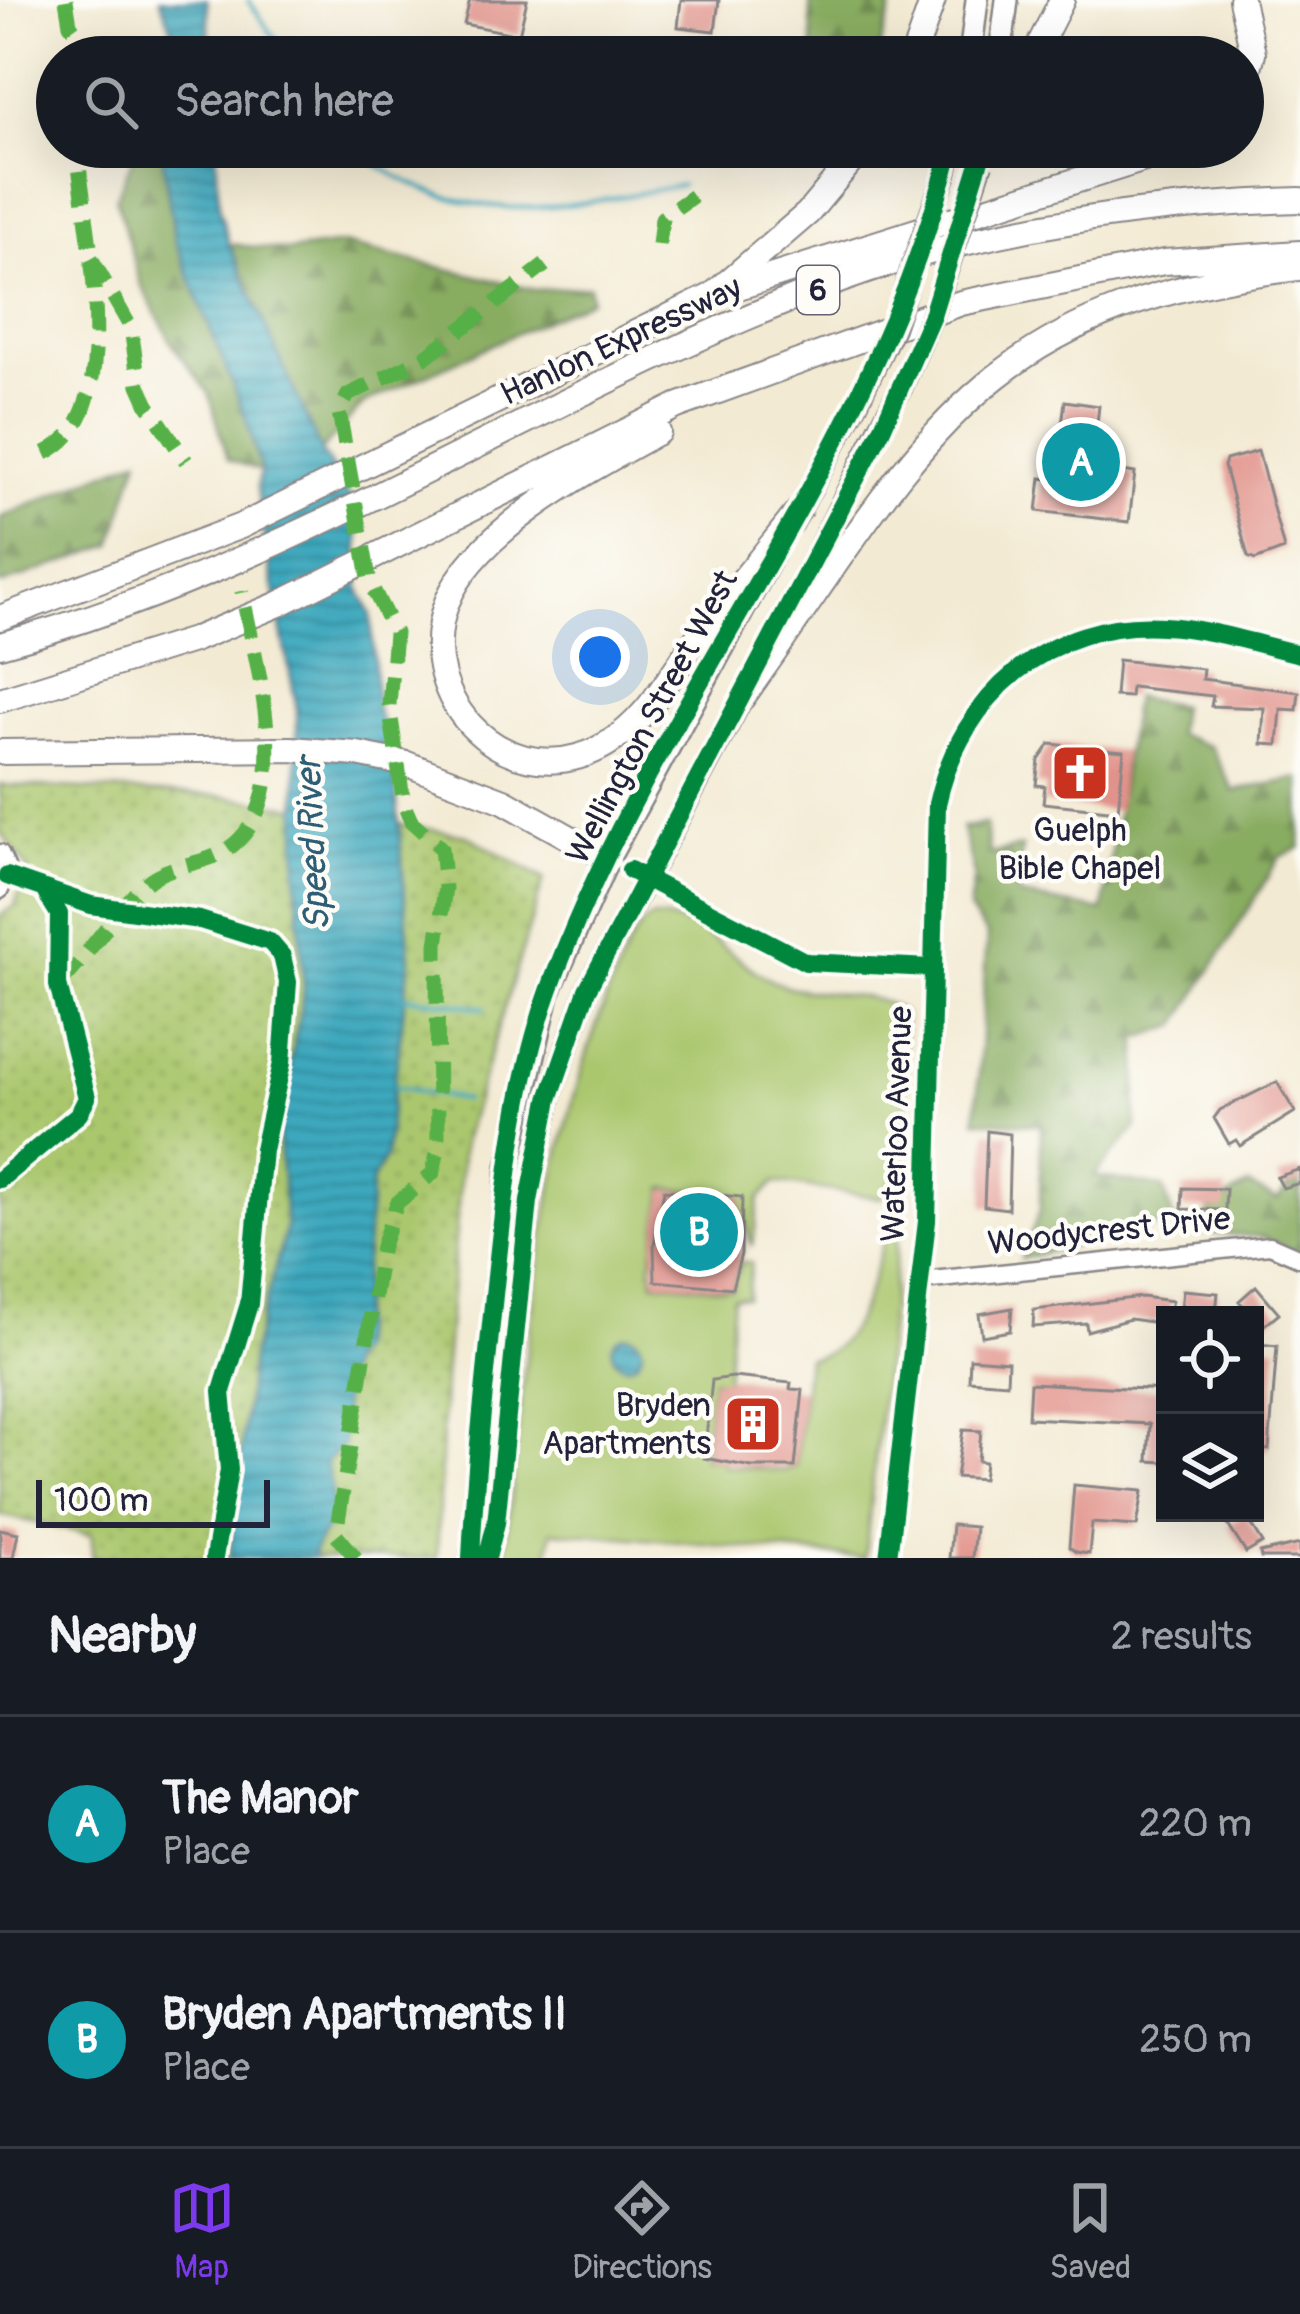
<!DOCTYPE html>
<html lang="en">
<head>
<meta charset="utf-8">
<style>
	:root { --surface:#171b24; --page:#242831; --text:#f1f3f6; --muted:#9ea1a6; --line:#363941; --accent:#7c3aed }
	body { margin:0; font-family:Pangolin,sans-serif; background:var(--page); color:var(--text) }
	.controls { position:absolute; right:36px; bottom:36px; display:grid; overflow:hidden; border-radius:0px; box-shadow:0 12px 48px #0002 }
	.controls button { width:108px; height:108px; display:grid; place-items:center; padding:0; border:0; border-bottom:3px solid var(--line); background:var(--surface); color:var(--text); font:60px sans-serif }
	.scale { position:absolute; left:36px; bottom:30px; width:234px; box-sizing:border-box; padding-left:12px; border:6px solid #22223b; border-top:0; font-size:33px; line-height:42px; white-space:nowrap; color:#22223b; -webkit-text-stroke:9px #fdfcf7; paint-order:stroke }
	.you { position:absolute; left:600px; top:657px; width:42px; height:42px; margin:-30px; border:9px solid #fff; border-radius:50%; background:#1a73e8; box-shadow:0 0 0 18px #1a73e833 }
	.badge { display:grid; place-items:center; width:78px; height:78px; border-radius:50%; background:var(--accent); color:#fff; font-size:39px; font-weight:700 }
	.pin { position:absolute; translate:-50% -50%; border:6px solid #fff; box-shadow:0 3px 12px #0006 }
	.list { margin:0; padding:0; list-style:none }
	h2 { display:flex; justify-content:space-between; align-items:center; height:156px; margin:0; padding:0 48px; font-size:51px }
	h2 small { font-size:39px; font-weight:400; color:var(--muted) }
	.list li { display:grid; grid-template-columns:78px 1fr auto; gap:36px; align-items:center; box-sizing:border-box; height:216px; padding:0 48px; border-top:3px solid var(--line) }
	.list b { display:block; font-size:45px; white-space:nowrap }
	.list p { margin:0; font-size:39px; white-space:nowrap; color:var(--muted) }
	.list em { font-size:39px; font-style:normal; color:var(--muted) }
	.icon { flex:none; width:66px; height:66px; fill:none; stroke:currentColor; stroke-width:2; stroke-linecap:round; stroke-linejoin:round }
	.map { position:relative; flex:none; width:1300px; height:1558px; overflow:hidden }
	.search { position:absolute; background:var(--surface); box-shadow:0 12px 48px #0002; left:36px; right:36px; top:36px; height:132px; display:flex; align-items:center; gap:30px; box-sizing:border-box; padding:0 42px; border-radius:66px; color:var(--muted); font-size:45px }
	.sheet { height:588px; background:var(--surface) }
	nav { display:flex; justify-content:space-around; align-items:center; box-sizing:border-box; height:168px; border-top:3px solid var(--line); background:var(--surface); font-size:33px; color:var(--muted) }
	nav a { display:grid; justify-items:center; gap:6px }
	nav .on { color:var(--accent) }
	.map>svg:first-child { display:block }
	.grass { fill:#abc76e; stroke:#667454; stroke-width:3 }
	.forest { fill:url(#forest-firs); stroke:#55674e; stroke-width:3 }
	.park { fill:url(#park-dots); stroke:#667454; stroke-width:3 }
	.water { fill:url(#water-rules); stroke:#30657c; stroke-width:3 }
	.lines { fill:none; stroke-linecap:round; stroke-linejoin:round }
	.stream { stroke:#3da8bd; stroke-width:4.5 }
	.building { fill:#e1928a }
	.minor-casing { stroke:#8a8687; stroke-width:21 }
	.major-casing { stroke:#8a8687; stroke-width:26 }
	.highway-casing { stroke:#8a8687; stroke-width:28 }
	.minor { stroke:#fff; stroke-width:16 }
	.major { stroke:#fff; stroke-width:21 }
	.highway { stroke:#fff; stroke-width:24 }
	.major-bridge-casing { stroke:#8a8687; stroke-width:26; stroke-linecap:butt }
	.major-bridge { stroke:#fff; stroke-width:21 }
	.quiet { stroke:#55b146; stroke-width:15; stroke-dasharray:30 15; stroke-linecap:butt }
	.cycleway-casing { stroke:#fdfcf7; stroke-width:26 }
	.cycleway { stroke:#00873e; stroke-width:18 }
	.labels { text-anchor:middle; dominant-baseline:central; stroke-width:9; stroke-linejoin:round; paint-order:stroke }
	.shield { fill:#fdfcf7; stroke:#646373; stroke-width:3 }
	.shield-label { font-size:30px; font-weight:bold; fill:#22223b }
	.street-label { font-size:33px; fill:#22223b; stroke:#fdfcf7 }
	.poi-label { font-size:33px; fill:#22223b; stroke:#fdfcf7 }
	.water-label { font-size:36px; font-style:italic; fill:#2e5e76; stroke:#fdfcf7 }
</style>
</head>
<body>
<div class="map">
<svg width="1300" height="1558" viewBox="0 0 1300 1558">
	<defs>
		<pattern id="forest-firs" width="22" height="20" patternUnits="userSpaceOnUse" patternTransform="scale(3)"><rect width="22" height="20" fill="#88ac61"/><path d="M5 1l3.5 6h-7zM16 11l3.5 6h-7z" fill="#6f8c51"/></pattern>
		<pattern id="park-dots" width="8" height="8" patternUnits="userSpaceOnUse" patternTransform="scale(3)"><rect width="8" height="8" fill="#abc76e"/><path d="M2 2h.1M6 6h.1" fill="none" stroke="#93ab60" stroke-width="1.8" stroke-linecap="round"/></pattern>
		<pattern id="water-rules" width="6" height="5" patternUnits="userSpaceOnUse" patternTransform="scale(3)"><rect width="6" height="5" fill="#3da8bd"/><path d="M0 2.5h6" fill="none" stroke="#33889b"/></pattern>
	</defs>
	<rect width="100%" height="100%" fill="#fdfcf7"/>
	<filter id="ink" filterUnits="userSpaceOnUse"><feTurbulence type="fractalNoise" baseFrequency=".00833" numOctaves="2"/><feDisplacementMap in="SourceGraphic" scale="24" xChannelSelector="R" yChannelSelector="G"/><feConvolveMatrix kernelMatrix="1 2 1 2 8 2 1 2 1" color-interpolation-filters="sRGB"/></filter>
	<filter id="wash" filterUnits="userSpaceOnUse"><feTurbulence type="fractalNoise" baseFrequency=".004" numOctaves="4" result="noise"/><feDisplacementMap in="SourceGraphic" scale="48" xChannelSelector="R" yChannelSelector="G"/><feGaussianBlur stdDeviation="2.7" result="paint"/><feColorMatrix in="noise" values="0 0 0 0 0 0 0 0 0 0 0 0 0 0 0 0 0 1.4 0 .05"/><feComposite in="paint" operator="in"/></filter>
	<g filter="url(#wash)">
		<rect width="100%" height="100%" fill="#f3ead3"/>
		<path class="grass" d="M652,918C704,916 737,968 782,985C812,996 890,990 904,1016L906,1172L892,1180L881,1198L775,1182L759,1199L753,1246L740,1211L741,1197L664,1188L651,1266L654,1282L732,1289L741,1262L751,1263L747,1297H733L726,1380L712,1379L703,1458L723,1461L724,1466L782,1471L796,1467L807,1358C859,1357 872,1273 886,1234L899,1225L865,1558L552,1531L548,1558H504C526,1364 538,1161 614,980C623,959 631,930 652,918Z"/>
		<path class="forest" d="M810,0H894L877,57H813Z
			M146,147H161L175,240L247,421L261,471L228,459L209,393L174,347L140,283L116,197L135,154Z
			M229,244L289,251L343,244L535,290L589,286L591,299L363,404L321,451Z
			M139,458L112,545L0,585V518Z
			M1134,697L1180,706L1176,734L1211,747L1234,791L1300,778V848L1280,857L1177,1026L1138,1038L1136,1128L1094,1176L1163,1187L1174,1221L1021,1259L1040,1210L1041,1125L976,1120L987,935L969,910L974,875L962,827L986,824L989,854L1022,847L1017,895L1103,911Z
			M1300,1176V1254L1262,1237L1200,1233L1211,1208L1248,1185L1277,1200Z"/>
		<path class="park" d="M0,785L223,796L466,835L544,879L463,1142L444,1379L437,1558H92V1535L0,1515V915L15,906L27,867L0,832Z"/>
		<path class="water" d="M160,0H207L211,57H175L178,45Z
			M161,147H216L219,207L229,244L321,451L358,510L360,589L371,614L377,710L393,750L410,959L385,1158L372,1180L357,1349C337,1372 344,1416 343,1446L326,1462C329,1481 337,1505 329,1523C324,1538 313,1542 314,1558H230L251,1356L286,1227L278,1133L304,990L297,885V710L262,528L257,486L261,471L247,421L175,240Z
			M612 1350a15 15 0 1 1 30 0a15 15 0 1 1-30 0Z"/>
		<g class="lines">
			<path class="stream" d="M248,0L288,57
				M350,147C467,231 549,211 681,185
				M401,996L485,1008
				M393,1086L464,1100"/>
		</g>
		<g id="blocks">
			<path class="building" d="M470,0H527L519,35L464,24Z
				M681,0H719L715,31L678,27Z
				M1065,401L1099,406L1093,457L1110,463L1109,469L1135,473L1129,522L1037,511L1041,478L1055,480Z
				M1258,451L1284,549L1255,560L1248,557L1224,466L1226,460Z
				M1118,660L1203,669L1202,679L1299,692L1297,710L1281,709L1278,745L1262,744L1264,708L1211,706L1213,696L1131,687L1130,697L1115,696Z
				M1050,744L1124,751L1118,811L1043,803L1045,786L1036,785L1039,760Z
				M1277,1082L1295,1112L1240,1146L1236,1140L1229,1144L1214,1118L1220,1110Z
				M987,1131L1010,1134L1008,1209L984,1206Z
				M1300,1169V1183L1283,1188L1277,1177Z
				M1183,1188L1226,1189L1225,1210L1182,1209Z
				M664,1190L742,1197L741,1254L732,1288L655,1281L654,1246Z
				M1256,1286L1279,1313L1261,1328L1239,1301Z
				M1183,1290L1218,1293L1216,1313L1181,1310Z
				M1142,1297L1172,1301L1165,1324L1130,1319L1087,1331L1086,1323L1033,1327L1034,1310Z
				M1012,1308L1010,1331L982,1336L979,1314Z
				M1260,1344L1277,1346L1269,1450L1255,1449Z
				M970,1358L1008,1361L1007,1383L969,1380Z
				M733,1377L791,1383L790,1389L803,1390L795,1467H752L704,1458L712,1380Z
				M1030,1383L1165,1390V1462L1148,1461L1150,1424L1028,1418Z
				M963,1430L981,1431L978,1461L985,1462L983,1479L956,1477Z
				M1074,1485L1143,1491L1137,1526L1092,1523L1089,1554L1076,1552L1069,1547Z
				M1245,1514L1263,1543L1246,1553L1228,1525Z
				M952,1525L975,1527L972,1558H949Z
				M0,1529L18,1533L13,1558H0Z
				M1300,1544V1558H1261L1260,1553Z"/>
		</g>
	</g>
	<g filter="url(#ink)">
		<use href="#blocks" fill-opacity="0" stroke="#8a8687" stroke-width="3"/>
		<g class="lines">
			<g class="minor-casing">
				<path id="minor" d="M0,853L7,869L0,890
					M645,878L806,962L931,968
					M922,1281L1270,1245L1300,1258
					M888,1558L927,1221L937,804C961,695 1050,619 1163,626C1208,628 1256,644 1300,654"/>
			</g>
			<g class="major-casing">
				<path id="major" d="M970,57L977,0
					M1000,57L1007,0
					M945,174L951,147
					M792,523L857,402
					M777,632L900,389
					M471,1558L508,1167L548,994L608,859L773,555
					M487,1558L496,1523L529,1201L549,1099L587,990L748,686"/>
			</g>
			<g class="highway-casing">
				<path id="highway" d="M1241,0L1253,53L1243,91
					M913,57L933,0
					M1033,57L1062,0
					M715,293L808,213L863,147
					M658,432C593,468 476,529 447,602C409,701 512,801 607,744C648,720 669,676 696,640C729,596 765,554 799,510
					M0,618L241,526L713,295L1183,147
					M0,645C300,565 556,383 847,278C992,226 1147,205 1300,200
					M742,698C918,454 968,307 1298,268
					M0,700L193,640L279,604L677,406L961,303L1164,262L1300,253
					M0,752L291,749L357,754L407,764L504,801L608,859"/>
			</g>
			<use href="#minor" class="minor"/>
			<use href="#major" class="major"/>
			<use href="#highway" class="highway"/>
			<g class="major-bridge-casing">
				<path id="major-bridge" d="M900,389L932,315L981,163
					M857,402L892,328L945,174"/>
			</g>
			<use href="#major-bridge" class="major-bridge"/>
			<path class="quiet" d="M66,0L70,24L94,57
				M620,57L621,37
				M659,245L662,218L693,196
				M91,258L131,328L139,385L148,405L186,461
				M45,453C131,413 83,223 77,147
				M58,985C88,958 127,892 156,876C177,864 204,864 225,851C302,802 254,662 242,591
				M356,1558L336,1534L382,1246L397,1203L433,1173L438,1148L437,944L445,888L441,848L411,821L404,805L389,705L395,633L370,583L339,412L348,395L424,358L545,265"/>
			<g class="cycleway-casing">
				<path id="cycleway" d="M630,870L806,962L931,968
					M7,876L91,905L200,920L270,942L282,956L288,982L282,1063L263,1150L249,1304L222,1391L229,1470L214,1558
					M0,1179L79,1114L87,1098L58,985L59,914L46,893
					M471,1558C475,1470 485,1383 494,1295C505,1195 514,1087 549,991C655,697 876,457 951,147
					M487,1558L496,1523L529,1201L549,1099L587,990L881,431L932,315L984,147
					M888,1558L927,1221L937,804C961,695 1050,619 1163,626C1208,628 1256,644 1300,654"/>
			</g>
			<use href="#cycleway" class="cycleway"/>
		</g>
	</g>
	<defs>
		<g id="church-square" transform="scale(3)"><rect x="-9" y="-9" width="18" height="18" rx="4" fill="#c8321e" stroke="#fdfcf7"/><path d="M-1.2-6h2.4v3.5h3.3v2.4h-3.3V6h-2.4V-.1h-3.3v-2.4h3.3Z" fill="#fff"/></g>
		<g id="building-square" transform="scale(3)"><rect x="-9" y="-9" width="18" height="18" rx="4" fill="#c8321e" stroke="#fdfcf7"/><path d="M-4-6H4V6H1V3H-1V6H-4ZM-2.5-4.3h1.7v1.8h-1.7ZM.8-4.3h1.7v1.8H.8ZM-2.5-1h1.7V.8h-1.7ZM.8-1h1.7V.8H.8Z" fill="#fff"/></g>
	</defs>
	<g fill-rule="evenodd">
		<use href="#church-square" x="1080" y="773"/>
		<use href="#building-square" x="753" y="1424"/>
	</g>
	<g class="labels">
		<rect class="shield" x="797" y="266" width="42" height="48" rx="9"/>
		<g class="shield-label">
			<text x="818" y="290">6</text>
		</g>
		<g class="street-label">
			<text transform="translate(621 341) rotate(-25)">Hanlon Expressway</text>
			<text transform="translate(652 717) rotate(-62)">Wellington Street West</text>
			<text transform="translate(897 1124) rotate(-88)">Waterloo Avenue</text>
			<text transform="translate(1109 1231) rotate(-6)">Woodycrest Drive</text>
		</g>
		<g class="poi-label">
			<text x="1080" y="830">Guelph<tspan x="1080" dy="38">Bible Chapel</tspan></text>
			<text x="711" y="1405" text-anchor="end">Bryden<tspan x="711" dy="38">Apartments</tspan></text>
		</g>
		<g class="water-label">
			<text transform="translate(313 844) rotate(-93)">Speed River</text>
		</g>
	</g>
</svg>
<div class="controls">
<button><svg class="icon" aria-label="locate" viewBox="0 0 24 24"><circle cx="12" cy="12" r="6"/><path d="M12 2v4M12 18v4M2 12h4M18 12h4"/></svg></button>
<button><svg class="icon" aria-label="layers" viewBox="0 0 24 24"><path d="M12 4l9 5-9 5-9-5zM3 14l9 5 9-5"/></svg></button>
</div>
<div class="scale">100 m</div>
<div class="you"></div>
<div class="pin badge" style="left:1081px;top:462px;background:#0f9aa8">A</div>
<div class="pin badge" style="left:699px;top:1232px;background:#0f9aa8">B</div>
<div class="search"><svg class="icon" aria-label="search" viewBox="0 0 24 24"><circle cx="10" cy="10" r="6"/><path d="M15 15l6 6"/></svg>Search here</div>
</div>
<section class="sheet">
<h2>Nearby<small>2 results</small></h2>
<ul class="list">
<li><span class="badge" style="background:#0f9aa8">A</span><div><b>The Manor</b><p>Place</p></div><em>220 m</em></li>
<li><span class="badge" style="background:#0f9aa8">B</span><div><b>Bryden Apartments II</b><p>Place</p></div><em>250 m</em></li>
</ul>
</section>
<nav>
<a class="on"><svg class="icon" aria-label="map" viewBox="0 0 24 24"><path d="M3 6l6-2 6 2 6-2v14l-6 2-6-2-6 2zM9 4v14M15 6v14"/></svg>Map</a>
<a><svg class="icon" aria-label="directions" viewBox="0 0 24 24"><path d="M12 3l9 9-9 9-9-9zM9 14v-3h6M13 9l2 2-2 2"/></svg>Directions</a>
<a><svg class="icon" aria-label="saved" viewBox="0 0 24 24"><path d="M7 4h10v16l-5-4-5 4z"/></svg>Saved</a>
</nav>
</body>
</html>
